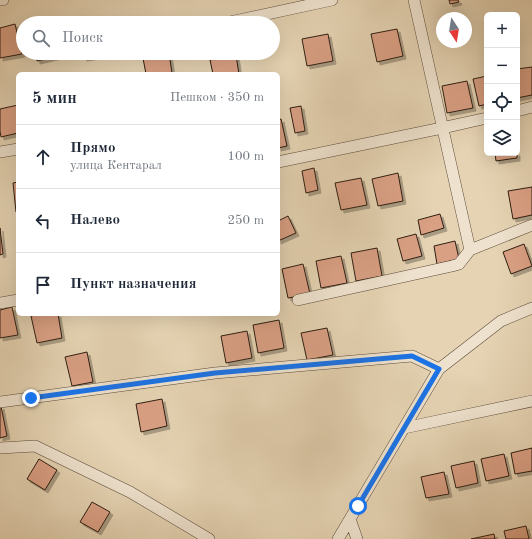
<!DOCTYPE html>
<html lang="ru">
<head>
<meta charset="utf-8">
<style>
	:root { --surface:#fff; --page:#f6f6f7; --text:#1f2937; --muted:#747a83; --line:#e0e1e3 }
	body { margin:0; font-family:"Old Standard TT",serif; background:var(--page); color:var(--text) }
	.controls { position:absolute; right:12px; top:12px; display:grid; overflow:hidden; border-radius:6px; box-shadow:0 4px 16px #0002 }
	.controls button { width:36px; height:36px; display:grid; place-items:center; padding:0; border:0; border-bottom:1px solid var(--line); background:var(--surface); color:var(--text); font:20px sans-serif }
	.compass { position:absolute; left:436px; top:12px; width:36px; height:36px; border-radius:50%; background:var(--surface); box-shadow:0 4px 16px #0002; rotate:168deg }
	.stop { position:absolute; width:12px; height:12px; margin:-9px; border:3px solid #1a73e8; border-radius:50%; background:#fff }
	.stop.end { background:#1a73e8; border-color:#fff; box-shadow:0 1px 4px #0008 }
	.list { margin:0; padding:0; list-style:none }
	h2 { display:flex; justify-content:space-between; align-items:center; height:52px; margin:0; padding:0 16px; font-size:17px }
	h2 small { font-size:13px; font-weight:400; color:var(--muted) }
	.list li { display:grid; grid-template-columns:26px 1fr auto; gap:12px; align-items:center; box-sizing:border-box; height:64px; padding:0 16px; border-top:1px solid var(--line) }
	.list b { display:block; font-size:15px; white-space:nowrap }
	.list p { margin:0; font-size:13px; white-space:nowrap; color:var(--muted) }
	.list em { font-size:13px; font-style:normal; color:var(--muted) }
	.icon { flex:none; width:22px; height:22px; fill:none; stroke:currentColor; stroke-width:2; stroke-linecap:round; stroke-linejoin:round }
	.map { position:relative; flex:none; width:532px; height:539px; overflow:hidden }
	.search { position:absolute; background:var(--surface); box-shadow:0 4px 16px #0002; left:16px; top:16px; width:264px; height:44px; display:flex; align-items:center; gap:10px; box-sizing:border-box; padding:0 14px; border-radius:22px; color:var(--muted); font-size:15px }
	.panel { position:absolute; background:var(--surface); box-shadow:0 4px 16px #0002; left:16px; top:72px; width:264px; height:244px; border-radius:6px }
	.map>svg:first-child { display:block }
	.building { fill:#daa084; stroke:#2e1e12; filter:url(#shadow) }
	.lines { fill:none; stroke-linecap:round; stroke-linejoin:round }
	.minor-casing { stroke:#5c4b3a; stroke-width:12 }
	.minor { stroke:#eee2ce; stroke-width:11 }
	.route { stroke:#1a73e8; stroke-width:5 }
</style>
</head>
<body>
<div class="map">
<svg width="532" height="539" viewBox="0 0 532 539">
	<defs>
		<filter id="shadow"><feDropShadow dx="3" dy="3" stdDeviation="0" flood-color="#0004"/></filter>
	</defs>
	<rect width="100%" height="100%" fill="#e5d3b3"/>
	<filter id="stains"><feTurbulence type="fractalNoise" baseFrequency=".005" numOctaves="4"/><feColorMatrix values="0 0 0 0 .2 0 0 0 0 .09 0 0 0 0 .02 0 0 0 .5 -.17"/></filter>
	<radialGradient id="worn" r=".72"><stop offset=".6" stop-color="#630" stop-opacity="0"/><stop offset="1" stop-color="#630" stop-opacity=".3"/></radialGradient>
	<path class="building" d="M449,0H458L459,2L450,4Z
		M15,24L22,54L0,58V28Z
		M397,29L403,56L377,62L371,34Z
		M328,34L333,61L307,66L302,39Z
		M36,53H58L59,56L37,61Z
		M83,53H112V54L84,58Z
		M142,53H169L172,73L166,74H146Z
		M236,55L239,74H213L210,60Z
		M532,67V95L517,98V69Z
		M487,76V104L479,106L473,79Z
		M467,81L473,108L447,113L442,86Z
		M18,105V133L1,137L0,131V109Z
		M301,106L305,131L295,133L290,108Z
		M281,119L287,146L278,148V120Z
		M495,153H517V158L496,161Z
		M314,168L318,190L306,193L302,171Z
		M398,173L403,201L378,206L372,179Z
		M361,178L367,205L341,210L335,183Z
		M18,182V211L16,212L13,183Z
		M532,187V215L513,219L508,191Z
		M440,214L444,228L421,235L418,220Z
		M288,216L296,233L278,241V221Z
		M0,228L3,254L0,255Z
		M416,234L422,256L403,261L397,239Z
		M455,241L459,259L437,264L434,246Z
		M524,244L532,266L511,274L503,252Z
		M377,248L382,276L356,281L351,253Z
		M341,256L347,283L321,288L316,261Z
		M303,264L310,294L288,298L282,269Z
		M12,307L18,335L0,338V310Z
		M40,314H58L62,338L37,343L31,316Z
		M279,320L284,348L258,353L253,325Z
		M327,328L333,355L307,360L301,333Z
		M247,331L252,358L226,363L221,336Z
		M87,352L93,382L72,386L65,357Z
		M162,399L167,426L141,432L136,404Z
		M1,406L7,436L0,438V407Z
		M532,448V471L515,474L511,453Z
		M504,454L509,476L486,481L481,459Z
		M39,459L57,470L45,490L27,479Z
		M474,461L478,483L456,488L451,466Z
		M444,472L449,494L426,498L421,477Z
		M92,502L110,512L98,532L80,522Z
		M526,526L529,539H506L504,531Z
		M494,534L495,539H471Z"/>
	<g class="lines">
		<g class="minor-casing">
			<path id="minor" d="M0,0H3
				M414,0L470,250
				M225,23L332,0
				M517,111L532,107
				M0,152L18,149
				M278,162L442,128L487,118
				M298,300L452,266L459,264L470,250L532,225
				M0,303L18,300
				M0,402L215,373L412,356L439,369
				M404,428L532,401
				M0,448L35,446L130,492L209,539
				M350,519L357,539
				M338,539L439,369L501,321L532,308"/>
		</g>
		<use href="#minor" class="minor"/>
	</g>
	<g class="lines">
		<path class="route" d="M31,398L215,373L412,356L439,369L358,506"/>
	</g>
	<rect width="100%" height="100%" filter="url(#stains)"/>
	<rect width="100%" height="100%" fill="url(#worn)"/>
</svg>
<div class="controls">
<button>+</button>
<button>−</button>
<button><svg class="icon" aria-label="locate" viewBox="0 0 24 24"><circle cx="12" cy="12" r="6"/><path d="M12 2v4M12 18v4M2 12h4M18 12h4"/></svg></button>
<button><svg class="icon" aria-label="layers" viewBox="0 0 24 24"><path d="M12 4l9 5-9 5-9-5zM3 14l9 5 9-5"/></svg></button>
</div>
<svg class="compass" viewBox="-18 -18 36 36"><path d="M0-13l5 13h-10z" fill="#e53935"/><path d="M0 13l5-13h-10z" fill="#747a83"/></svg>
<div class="stop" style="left:358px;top:506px"></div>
<div class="stop end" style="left:31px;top:398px"></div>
<div class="search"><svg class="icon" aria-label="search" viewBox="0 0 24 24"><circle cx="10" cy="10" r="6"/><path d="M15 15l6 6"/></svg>Поиск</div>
<section class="panel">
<h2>5 мин<small>Пешком · 350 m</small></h2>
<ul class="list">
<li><svg class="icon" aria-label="ahead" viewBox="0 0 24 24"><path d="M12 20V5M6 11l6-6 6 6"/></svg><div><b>Прямо</b><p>улица Кентарал</p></div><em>100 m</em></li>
<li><svg class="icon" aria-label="left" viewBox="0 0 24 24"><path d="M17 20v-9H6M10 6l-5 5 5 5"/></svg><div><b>Налево</b></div><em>250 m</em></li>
<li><svg class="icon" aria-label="arrive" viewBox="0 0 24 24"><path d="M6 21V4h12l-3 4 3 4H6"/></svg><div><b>Пункт назначения</b></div></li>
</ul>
</section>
</div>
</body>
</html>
